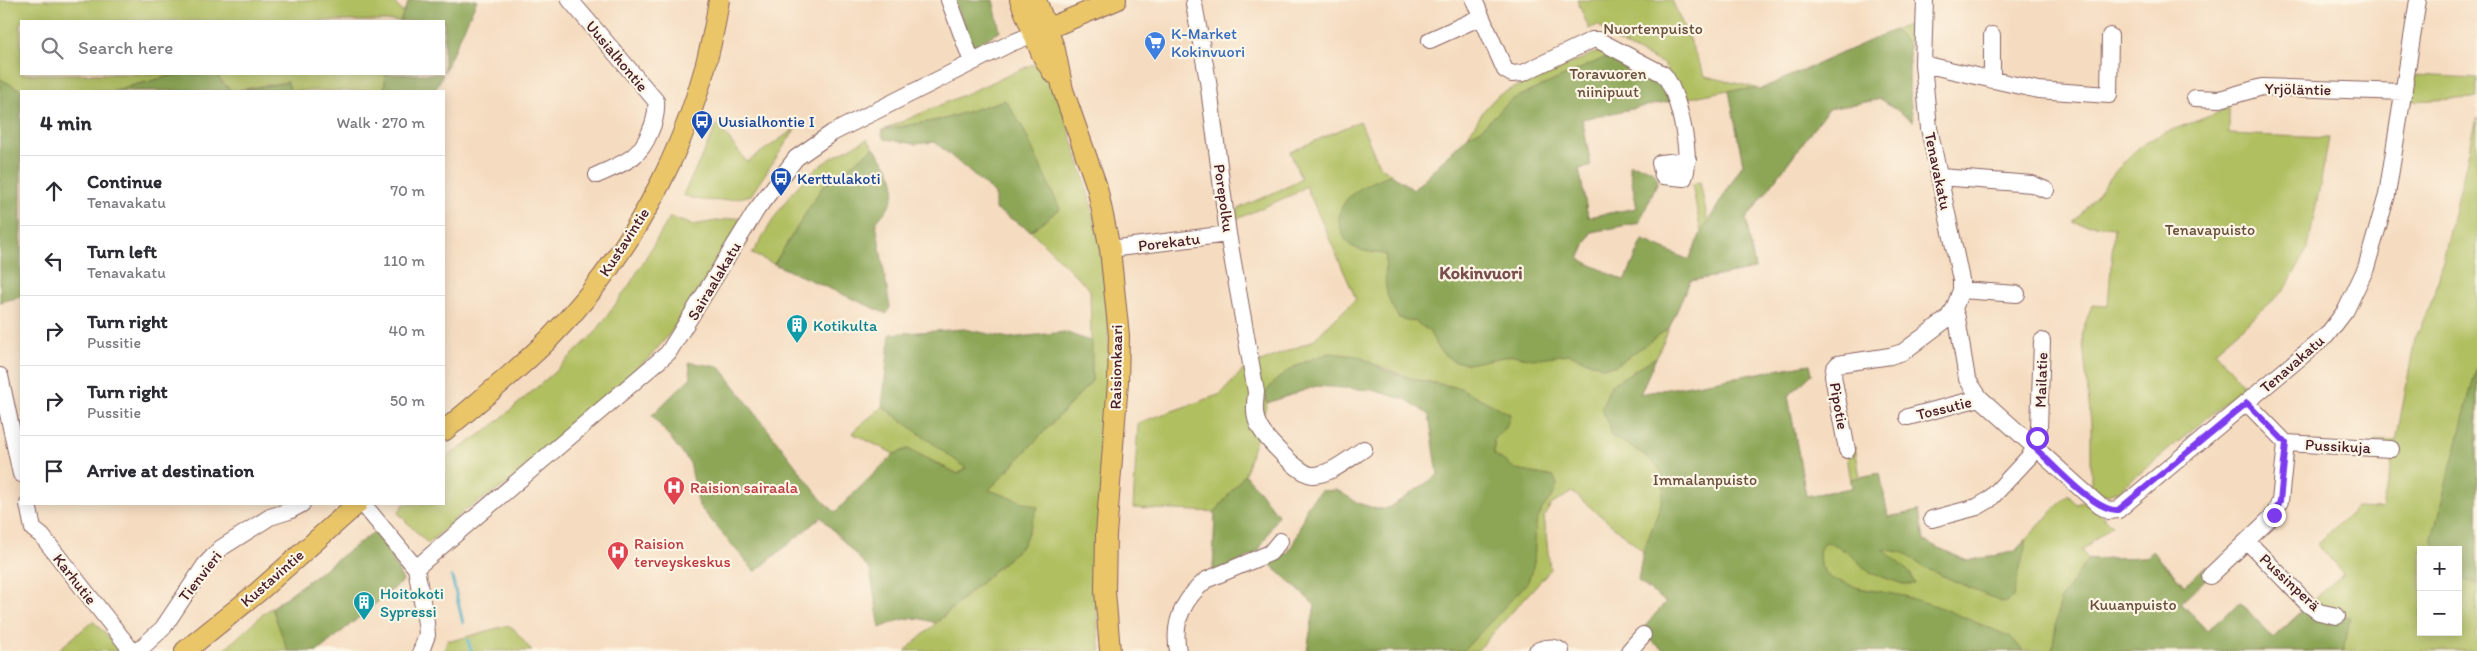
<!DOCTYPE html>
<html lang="en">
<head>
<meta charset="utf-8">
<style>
	:root { --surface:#fff; --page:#f7f7f7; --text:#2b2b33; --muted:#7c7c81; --line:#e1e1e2 }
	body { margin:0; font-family:Itim,sans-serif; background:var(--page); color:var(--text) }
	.controls { position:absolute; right:15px; bottom:15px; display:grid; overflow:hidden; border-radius:0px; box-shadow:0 2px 12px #0003 }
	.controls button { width:45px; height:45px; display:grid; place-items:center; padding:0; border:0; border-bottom:1px solid var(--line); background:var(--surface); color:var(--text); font:25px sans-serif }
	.stop { position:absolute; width:15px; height:15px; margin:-11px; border:4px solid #7c3aed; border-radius:50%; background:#fff }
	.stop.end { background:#7c3aed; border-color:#fff; box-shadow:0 1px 5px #0008 }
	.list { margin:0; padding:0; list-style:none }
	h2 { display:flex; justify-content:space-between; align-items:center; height:65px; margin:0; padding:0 20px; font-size:21px }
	h2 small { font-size:16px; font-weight:400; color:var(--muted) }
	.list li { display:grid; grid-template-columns:32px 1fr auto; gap:15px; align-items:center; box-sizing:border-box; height:70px; padding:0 20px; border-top:1px solid var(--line) }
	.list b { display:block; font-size:19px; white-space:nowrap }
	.list p { margin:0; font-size:16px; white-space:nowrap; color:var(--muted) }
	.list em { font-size:16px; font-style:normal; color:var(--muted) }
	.icon { flex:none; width:28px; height:28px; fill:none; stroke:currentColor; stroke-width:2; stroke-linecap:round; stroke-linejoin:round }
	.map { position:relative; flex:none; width:2477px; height:651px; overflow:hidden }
	.search { position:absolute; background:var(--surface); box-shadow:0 2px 12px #0003; left:20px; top:20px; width:425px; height:55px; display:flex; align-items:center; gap:12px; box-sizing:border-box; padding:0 18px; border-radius:0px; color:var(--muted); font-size:19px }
	.panel { position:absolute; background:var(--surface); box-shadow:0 2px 12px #0003; left:20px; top:90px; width:425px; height:415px; border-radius:0px }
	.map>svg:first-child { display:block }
	.green { fill:#b0bf61; stroke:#7d6f46; fill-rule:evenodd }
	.forest { fill:#8ca657; stroke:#6b6241 }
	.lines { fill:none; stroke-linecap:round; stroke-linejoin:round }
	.stream { stroke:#46aec5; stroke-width:3 }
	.minor-casing { stroke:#86615f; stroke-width:18 }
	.major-casing { stroke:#86615f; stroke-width:22 }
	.minor { stroke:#fff; stroke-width:16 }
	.major { stroke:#eac669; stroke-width:20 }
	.route { stroke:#7c3aed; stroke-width:6 }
	.labels { text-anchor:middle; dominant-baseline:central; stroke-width:4.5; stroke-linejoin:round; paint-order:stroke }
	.park-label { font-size:16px; fill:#694f3b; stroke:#fcf5e5 }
	.shop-label { font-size:16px; fill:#366cbe; stroke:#fcf5e5; text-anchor:start }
	.street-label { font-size:16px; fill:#4a1f2b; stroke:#fcf5e5 }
	.transit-label { font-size:16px; fill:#164399; stroke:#fcf5e5; text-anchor:start }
	.culture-label { font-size:16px; fill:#0d838f; stroke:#fcf5e5; text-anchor:start }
	.health-label { font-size:16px; fill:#be3a42; stroke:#fcf5e5; text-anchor:start }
	.neighbourhood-label { font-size:18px; font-weight:bold; fill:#7c4f4f; stroke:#fcf5e5 }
</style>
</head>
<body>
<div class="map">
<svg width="2477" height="651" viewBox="0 0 2477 651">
	<rect width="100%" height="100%" fill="#fcf5e5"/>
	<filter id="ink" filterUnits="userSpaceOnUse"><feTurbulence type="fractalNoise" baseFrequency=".02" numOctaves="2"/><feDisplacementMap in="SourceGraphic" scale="10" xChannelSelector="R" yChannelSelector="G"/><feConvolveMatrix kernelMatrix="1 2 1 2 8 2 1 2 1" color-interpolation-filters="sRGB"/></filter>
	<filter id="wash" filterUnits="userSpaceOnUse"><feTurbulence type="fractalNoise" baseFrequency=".0096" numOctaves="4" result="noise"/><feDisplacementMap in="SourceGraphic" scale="20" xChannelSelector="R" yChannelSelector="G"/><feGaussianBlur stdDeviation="1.12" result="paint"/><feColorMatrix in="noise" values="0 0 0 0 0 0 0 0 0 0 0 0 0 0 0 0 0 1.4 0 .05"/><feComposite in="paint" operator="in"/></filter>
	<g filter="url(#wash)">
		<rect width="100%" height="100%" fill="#f5dcc0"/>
		<path class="green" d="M0,0H392L404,14L400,21H21V74H178L111,91H23L0,79Z
			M1577,0H1672L1705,76L1761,89L1909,24V92L1913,121L1881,99L1828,109L1746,219L1755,269L1690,281L1640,394L1810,364L1812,374L1788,396L1806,496L1852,488L1846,449L1855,447L1860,477L1880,473L1888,517L1919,511L1924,541L1967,561L2014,552L2068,495L2077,504L2087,500L2112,525L2082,551L2088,559L2146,557L2152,551L2185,586L2207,565L2181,603L2207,631L2240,602L2273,638L2302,611L2282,589L2314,600L2343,573L2317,544L2356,508L2382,509L2392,460L2373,458L2375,440L2396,441L2415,339L2435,294L2477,118V651H1665L1640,632L1666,602L1638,581L1643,551L1572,492L1551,505L1544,516L1550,570L1477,651H1307L1315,605L1269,563L1288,553L1296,538L1342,594L1494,454V438L1506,428L1460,388L1413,379L1377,365L1267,403L1245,474L1278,515L1213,575L1215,512L1133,508L1138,423L1221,394L1244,369L1312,341L1356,299L1306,186L1296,193L1232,221L1239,208L1291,185L1301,178L1290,152L1360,121L1379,165L1413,190L1468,136L1484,110L1498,95L1597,52L1650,75L1671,101L1582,119L1591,166L1579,169L1588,217L1637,208L1629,165L1651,169L1639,223L1591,232L1579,259L1625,281L1643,240L1689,260L1701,233L1692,184L1700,182L1708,222L1743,164L1729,90L1684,99L1664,64L1616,41L1598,25L1589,29ZM2421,550H2458V632H2421Z
			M1036,63C1058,86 1066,120 1075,149C1091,197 1103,249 1107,300C1111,352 1107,414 1104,466C1100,527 1091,590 1101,651H905L1023,545L989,490L1092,381L1090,290L1031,231L1059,209L1005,100L944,119L883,130Z
			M219,74H386L384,91H290L287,82L232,91L219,79Z
			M2414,75L2477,78V98L2410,101Z
			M2229,107V134L2329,138L2308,248L2285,290L2215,351L2245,387L2117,492L2108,495L2091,490V424L2082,332L2092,305L2108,306L2114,227L2073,223C2095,200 2120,160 2145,143C2170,127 2202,122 2229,107Z
			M721,117V129L747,162L796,128L751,195C729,201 705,204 683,195Z
			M867,139L874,148L823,186L774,264L752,254C772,223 789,188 820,166C834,155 851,148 867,139Z
			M670,217L692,225L742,217L722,254L672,331L650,357L506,485L465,510L428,544L398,513L404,504H444V459L490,428L551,375L595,333L630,284Z
			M882,406L966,467L958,474L908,449L894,454L852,433C857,426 874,415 882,406Z
			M374,532L390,553L403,581L318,651H223L263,614Z
			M93,621L122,651H57Z
			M505,626L513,628L532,651H444L448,640H455Z"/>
		<path class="forest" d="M409,0H477L444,72V21H400Z
			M954,0H993L1000,31L973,47Z
			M1894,30L1909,45V92L1913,121L1881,99L1828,109L1746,219L1755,269L1690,281L1669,328L1615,366L1602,367L1569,354L1533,359L1513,355L1468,364L1453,361L1440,351L1429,331L1416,322L1399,318C1383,295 1385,282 1386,255C1374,251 1359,253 1349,244C1345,240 1342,233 1340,227C1333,196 1369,183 1392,174L1413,190L1468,136L1481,129L1511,100L1604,58H1615L1650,75L1660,83L1671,101L1582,119L1591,166L1579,169L1588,217L1637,208L1629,165C1642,166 1654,167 1658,181L1639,223L1591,232L1579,259L1625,281L1643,240L1689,260L1701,233L1743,164L1729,90L1761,89Z
			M178,74H219V79L232,91H111Z
			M386,74H443L435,91H384Z
			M0,79L23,91H21V297L0,302Z
			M288,82L290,91H239Z
			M1005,100L1022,126L1060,209L1031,231L995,209V194L935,142L915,144L885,139L882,135L883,130L944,119Z
			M874,148C884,161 900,179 893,197C891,206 881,216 876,223L890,307L887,314L774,264L823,186Z
			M964,329L1009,338L1065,332L1092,342V381L989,490L1038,507L1023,545L935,623C911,614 902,619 880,628L870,570L821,517L755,572L699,506L690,463L652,415L691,377L689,362L720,367L821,499L835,512L894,454L908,449L958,474L966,468L882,406L890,334Z
			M1331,353L1358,356L1385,370L1413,379L1460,388L1510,414L1506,428L1494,438V454L1517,470L1554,477L1557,485L1553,495L1542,509L1536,524L1534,563L1528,582L1463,651H1307L1315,605L1269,563L1288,553L1296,538L1307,506L1320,491L1337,490L1358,503L1377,509L1389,508L1438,475L1429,415L1407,400L1372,390L1316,386L1267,403L1266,392C1282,370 1305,360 1331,353Z
			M1656,357L1640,394L1810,364L1812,374L1788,396L1806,496L1852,488L1851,479L1880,473L1888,517L1919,511L1924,541L1967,561L2014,552L2027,540L2013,597L2004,603L1925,568L1904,553L1883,549L1910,573L1915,584H1903L1870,573L1854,558L1838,546L1824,542L1819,551L1820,565L1830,578L1859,588L1904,596L1939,607L2011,637L2023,651H1665L1640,632L1666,602L1638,581C1640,571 1641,560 1644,550C1650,530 1671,492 1661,472C1654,457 1625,444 1611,436L1610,426L1601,408L1611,385Z
			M2477,366V586L2458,576V550H2437L2432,538Z
			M1245,474L1278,515L1258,552L1213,575L1215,512Z
			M374,532L390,553L403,581L318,651H288L272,608Z
			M2152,551L2184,586L2207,565L2213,572L2181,603L2207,631L2240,602L2273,638L2303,611L2317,620L2350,617L2344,651H2052L2060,600L2088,559L2146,557Z"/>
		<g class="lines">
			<path class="stream" d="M452,577L463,623
				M468,640L471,651"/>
		</g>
	</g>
	<g filter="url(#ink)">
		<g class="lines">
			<g class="minor-casing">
				<path id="minor" d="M570,0L656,101C657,113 655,121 650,132C639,160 623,163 597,175
					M949,0L972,62
					M1474,0L1505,70L1512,74L1523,73L1592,40H1598L1663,74C1678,89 1693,158 1684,178L1663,176L1660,163L1688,160
					M1925,0L1923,64L1929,128L1961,280V290L1954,309L1957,318L1967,379L1980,398L2100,506L2109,511L2118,510L2327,335L2346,310L2366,268L2387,195L2418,0
					M1194,4L1208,81L1228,234L1256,392C1255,404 1253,415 1259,426C1264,437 1300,475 1312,475C1329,476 1350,458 1364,449
					M1992,35V80
					M1430,40L1481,17
					M1923,64L2038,90L2109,95L2110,36
					M2195,98L2220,99L2262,87L2404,92
					M1940,177L2032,184L2046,190
					M1110,249L1228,234
					M1961,290L2017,294
					M0,376L21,474
					M1908,417L1980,398
					M2286,443L2391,449
					M1847,450L1833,376L1834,369L1838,364L1890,356L1903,352L1947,319L1954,309
					M28,504L33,529L42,536L132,651
					M363,504L416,568L426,623L427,635L421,651
					M1932,519L1977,507L1989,500L2029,457L2035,448L2039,428L2042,341
					M2247,541L2308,604L2319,612L2337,616
					M416,568L668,353L757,209L796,158L832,133L1009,44L1034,34
					M2210,576L2274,515L2280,501L2286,443L2247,403
					M138,651L163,628L205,565L221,548L270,517L289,511L302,504
					M1178,651C1172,621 1184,599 1206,580L1270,553L1280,541
					M1537,651C1544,647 1554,646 1561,651
					M1629,651L1643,635"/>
			</g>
			<g class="major-casing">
				<path id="major" d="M1020,0L1042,55L1053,73
					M1036,0L1055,50L1063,90L1097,187L1110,249L1119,336L1118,382L1106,535L1105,591L1110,651
					M1037,33L1116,0
					M444,431C479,401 516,372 549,339C638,249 701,125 719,0
					M185,651L258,592L357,504"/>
			</g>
			<use href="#minor" class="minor"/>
			<use href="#major" class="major"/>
		</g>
	</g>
	<g class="lines" filter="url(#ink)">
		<path class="route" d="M2037,438L2035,448C2053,464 2095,512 2118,510L2247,403L2286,443L2280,501L2274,515"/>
	</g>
	<defs>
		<g id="supermarket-pin" transform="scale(1.125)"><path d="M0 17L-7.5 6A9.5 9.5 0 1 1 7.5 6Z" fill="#3f7fe0" stroke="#fcf5e5"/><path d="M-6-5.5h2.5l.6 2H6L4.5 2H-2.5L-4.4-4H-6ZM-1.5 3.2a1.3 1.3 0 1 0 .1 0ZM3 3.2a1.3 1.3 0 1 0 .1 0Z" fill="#fff"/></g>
		<g id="bus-pin" transform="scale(1.125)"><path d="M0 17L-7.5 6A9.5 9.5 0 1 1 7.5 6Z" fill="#1a4fb4" stroke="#fcf5e5"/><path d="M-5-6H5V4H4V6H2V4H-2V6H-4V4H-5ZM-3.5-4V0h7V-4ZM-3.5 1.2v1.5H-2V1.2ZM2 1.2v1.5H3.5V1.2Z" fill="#fff"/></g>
		<g id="building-pin" transform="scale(1.125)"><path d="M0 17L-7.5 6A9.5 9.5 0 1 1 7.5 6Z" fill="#0f9aa8" stroke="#fcf5e5"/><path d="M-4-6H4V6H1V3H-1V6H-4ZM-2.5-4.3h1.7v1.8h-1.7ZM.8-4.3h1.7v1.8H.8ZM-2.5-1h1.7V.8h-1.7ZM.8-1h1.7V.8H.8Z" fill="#fff"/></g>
		<g id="hospital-pin" transform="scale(1.125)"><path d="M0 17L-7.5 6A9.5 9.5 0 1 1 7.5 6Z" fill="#e0444e" stroke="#fcf5e5"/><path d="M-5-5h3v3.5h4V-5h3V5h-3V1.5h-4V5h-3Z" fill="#fff"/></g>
	</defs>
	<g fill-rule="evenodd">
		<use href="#supermarket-pin" x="1155" y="42"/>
		<use href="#bus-pin" x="702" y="121"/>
		<use href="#bus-pin" x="781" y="178"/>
		<use href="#building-pin" x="797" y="325"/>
		<use href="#hospital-pin" x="674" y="487"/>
		<use href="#hospital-pin" x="618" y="552"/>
		<use href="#building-pin" x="364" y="602"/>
	</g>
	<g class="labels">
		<g class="park-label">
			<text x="1653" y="28">Nuortenpuisto</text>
			<text x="1608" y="73">Toravuoren<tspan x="1608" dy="18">niinipuut</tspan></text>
			<text x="2210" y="229">Tenavapuisto</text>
			<text x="1705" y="479">Immalanpuisto</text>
			<text x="2133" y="604">Kuuanpuisto</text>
		</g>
		<g class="shop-label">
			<text x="1171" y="33">K-Market<tspan x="1171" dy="18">Kokinvuori</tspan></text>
		</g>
		<g class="street-label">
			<text transform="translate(617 56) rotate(50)">Uusialhontie</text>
			<text transform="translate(2298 89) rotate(1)">Yrjöläntie</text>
			<text transform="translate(1938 171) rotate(78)">Tenavakatu</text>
			<text transform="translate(1224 198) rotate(82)">Porepolku</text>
			<text transform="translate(624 242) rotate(-57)">Kustavintie</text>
			<text transform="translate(1169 242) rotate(-7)">Porekatu</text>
			<text transform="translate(714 281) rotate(-59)">Sairaalakatu</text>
			<text transform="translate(2292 364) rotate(-41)">Tenavakatu</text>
			<text transform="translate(1116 367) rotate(-89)">Raisionkaari</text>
			<text transform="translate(2041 380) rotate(-88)">Mailatie</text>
			<text transform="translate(1839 406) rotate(80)">Pipotie</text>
			<text transform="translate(1944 408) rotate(-14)">Tossutie</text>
			<text transform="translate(2338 446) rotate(3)">Pussikuja</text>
			<text transform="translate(200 576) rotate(-52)">Tienvieri</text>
			<text transform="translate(272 578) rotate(-41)">Kustavintie</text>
			<text transform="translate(75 579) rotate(52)">Karhutie</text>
			<text transform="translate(2290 582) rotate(43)">Pussinperä</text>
		</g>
		<g class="transit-label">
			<text x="718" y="121">Uusialhontie I</text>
			<text x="797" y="178">Kerttulakoti</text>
		</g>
		<g class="culture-label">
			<text x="813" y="325">Kotikulta</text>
			<text x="380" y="593">Hoitokoti<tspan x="380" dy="18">Sypressi</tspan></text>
		</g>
		<g class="health-label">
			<text x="690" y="487">Raision sairaala</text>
			<text x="634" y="543">Raision<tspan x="634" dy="18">terveyskeskus</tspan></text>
		</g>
		<g class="neighbourhood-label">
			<text x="1481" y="273">Kokinvuori</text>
		</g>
	</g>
</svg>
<div class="controls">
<button>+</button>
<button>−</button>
</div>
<div class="stop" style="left:2037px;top:438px"></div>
<div class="stop end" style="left:2274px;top:515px"></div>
<div class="search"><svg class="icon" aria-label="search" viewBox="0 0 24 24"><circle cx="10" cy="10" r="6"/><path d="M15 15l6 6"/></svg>Search here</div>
<section class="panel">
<h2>4 min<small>Walk · 270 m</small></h2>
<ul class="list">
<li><svg class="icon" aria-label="ahead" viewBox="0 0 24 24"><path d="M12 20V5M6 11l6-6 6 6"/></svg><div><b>Continue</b><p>Tenavakatu</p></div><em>70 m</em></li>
<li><svg class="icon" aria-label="left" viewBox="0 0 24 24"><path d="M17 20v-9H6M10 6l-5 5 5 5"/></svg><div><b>Turn left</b><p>Tenavakatu</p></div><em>110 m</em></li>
<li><svg class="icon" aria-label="right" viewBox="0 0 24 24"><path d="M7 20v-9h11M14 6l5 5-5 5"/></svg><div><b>Turn right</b><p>Pussitie</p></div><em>40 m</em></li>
<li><svg class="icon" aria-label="right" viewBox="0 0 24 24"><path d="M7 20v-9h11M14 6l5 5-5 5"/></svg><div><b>Turn right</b><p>Pussitie</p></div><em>50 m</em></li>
<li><svg class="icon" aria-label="arrive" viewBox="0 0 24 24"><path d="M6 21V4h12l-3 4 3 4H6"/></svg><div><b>Arrive at destination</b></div></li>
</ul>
</section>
</div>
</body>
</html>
